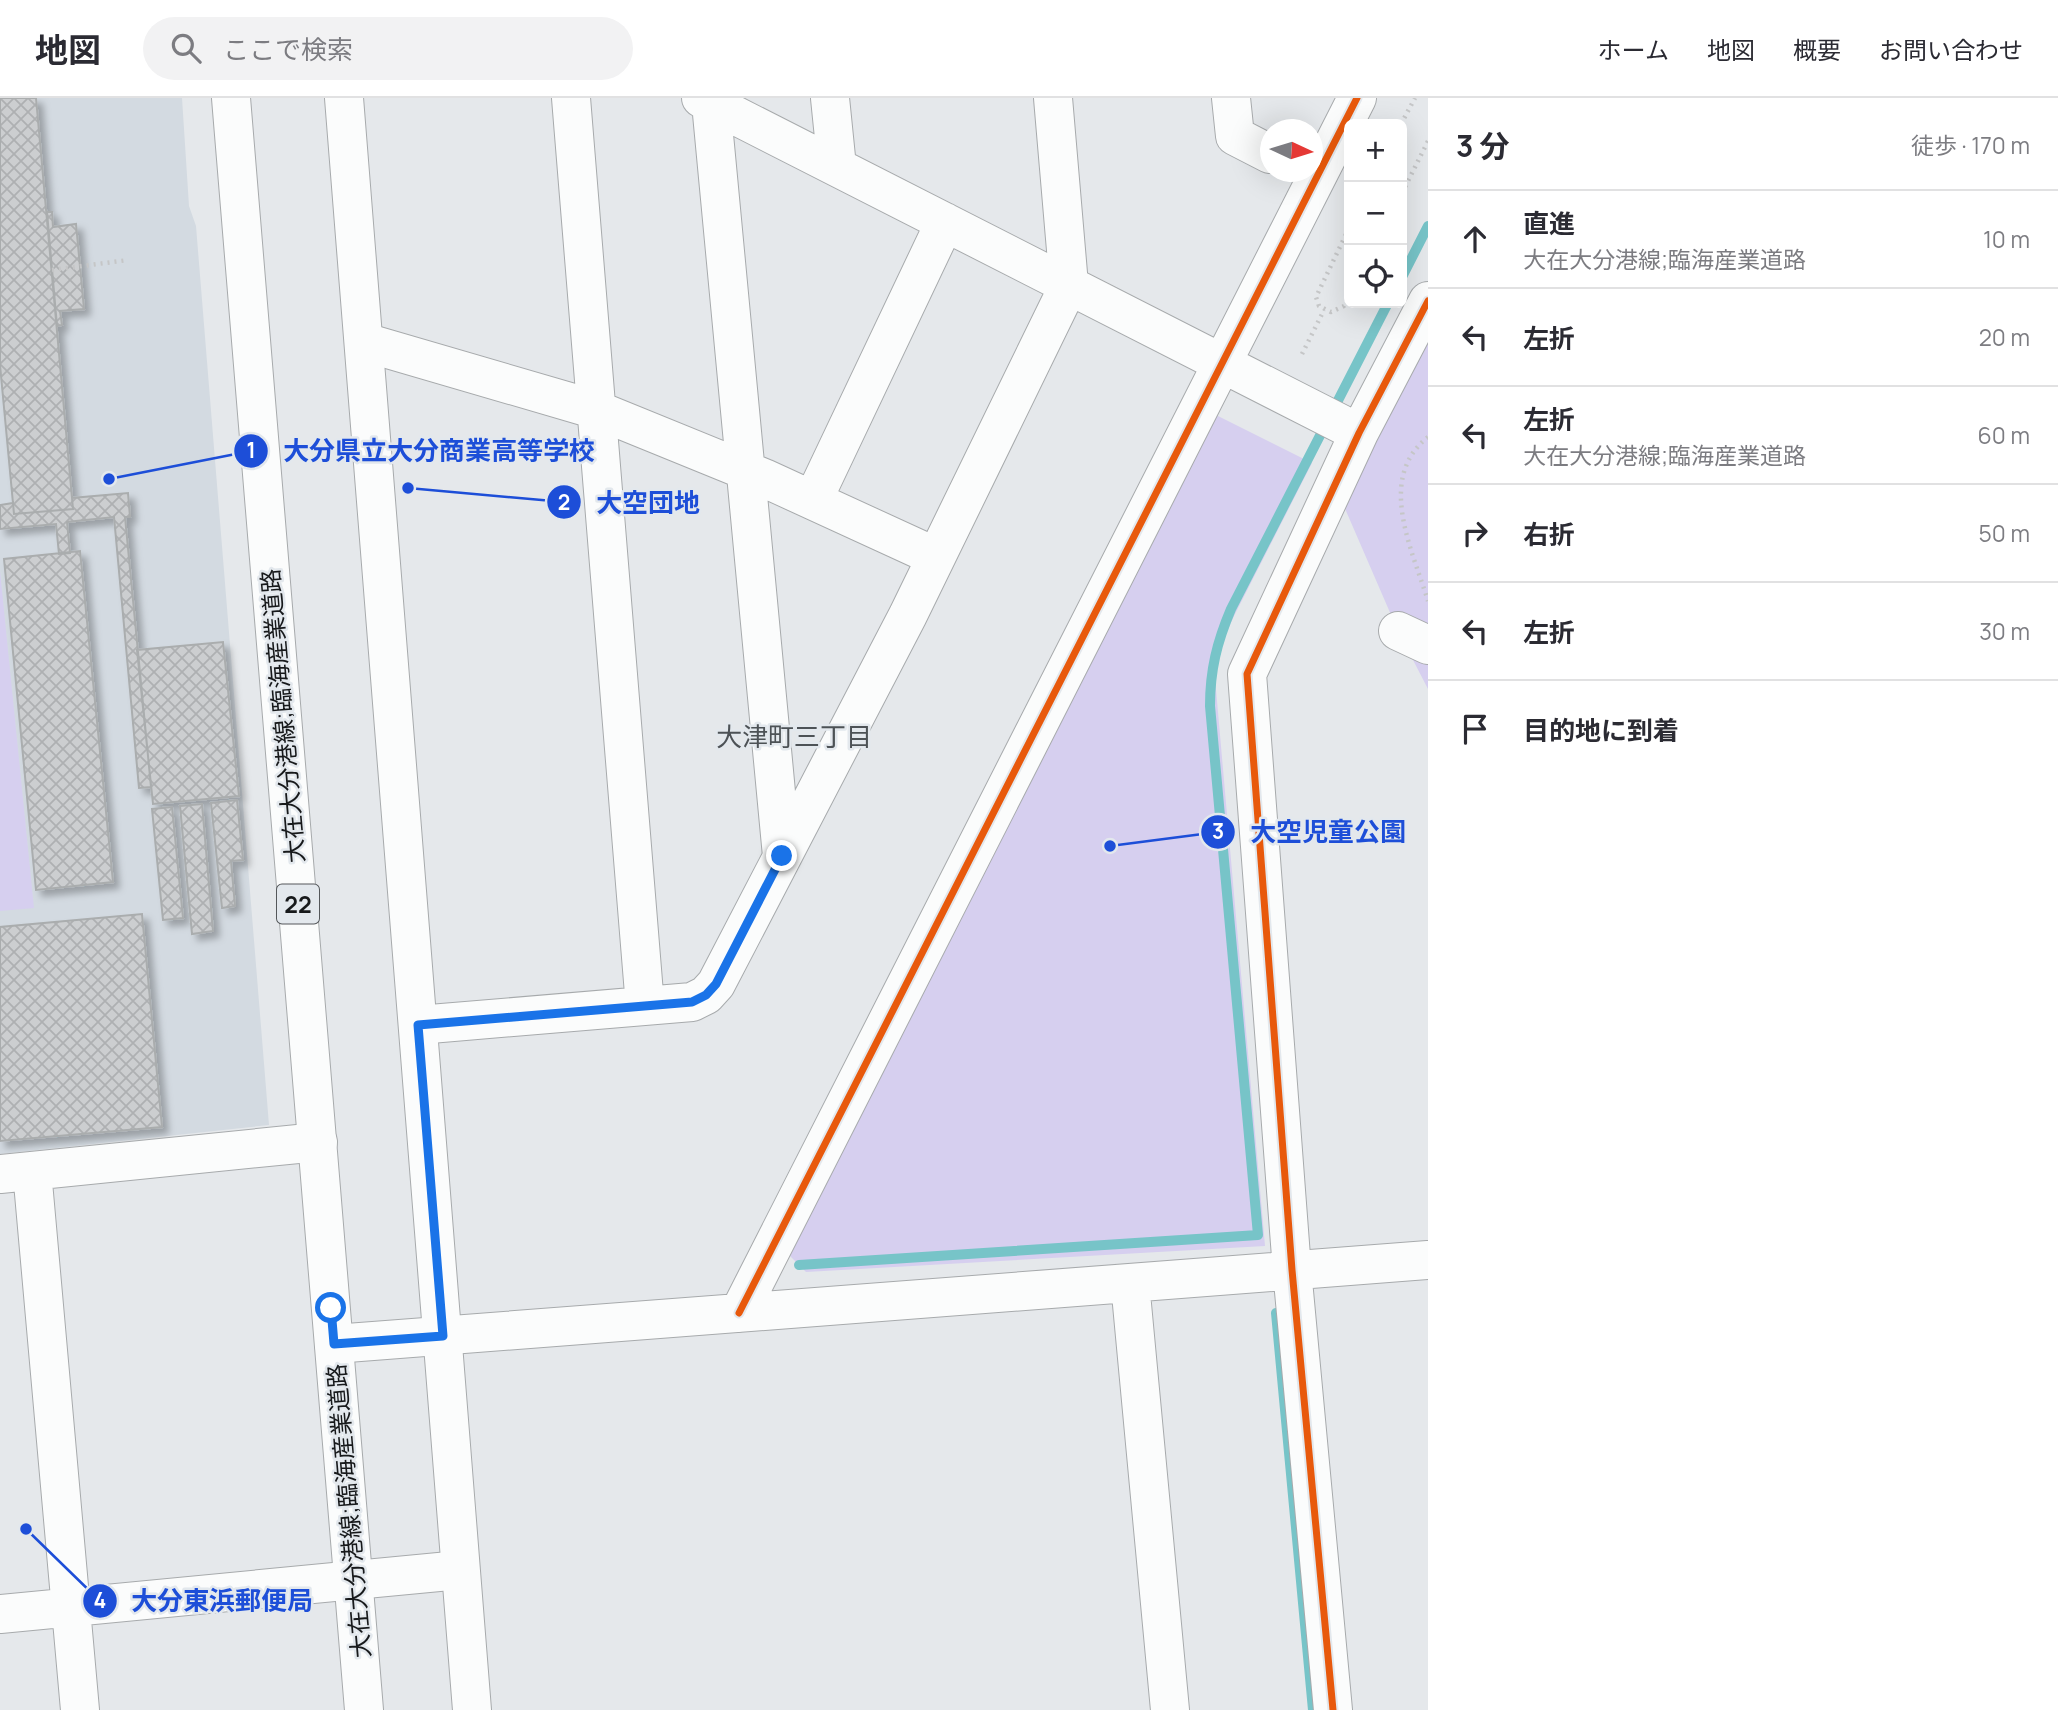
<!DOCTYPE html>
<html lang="ja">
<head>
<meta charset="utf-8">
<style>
	:root { --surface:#fff; --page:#f2f2f3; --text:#2b2b33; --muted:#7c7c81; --line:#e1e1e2 }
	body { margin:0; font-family:Manrope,"Noto Sans JP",sans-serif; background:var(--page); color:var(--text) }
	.controls { position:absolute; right:21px; top:21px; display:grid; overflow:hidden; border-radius:10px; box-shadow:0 7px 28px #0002 }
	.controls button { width:63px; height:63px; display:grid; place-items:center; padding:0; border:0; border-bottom:2px solid var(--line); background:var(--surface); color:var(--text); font:35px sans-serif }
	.compass { position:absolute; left:1260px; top:21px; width:63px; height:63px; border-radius:50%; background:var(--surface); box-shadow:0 7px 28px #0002; rotate:94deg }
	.stop { position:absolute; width:21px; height:21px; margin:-16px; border:5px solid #1a73e8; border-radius:50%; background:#fff }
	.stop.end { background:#1a73e8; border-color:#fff; box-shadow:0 2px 7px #0008 }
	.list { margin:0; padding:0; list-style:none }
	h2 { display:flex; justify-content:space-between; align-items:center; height:91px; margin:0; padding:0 28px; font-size:30px }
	h2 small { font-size:23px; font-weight:400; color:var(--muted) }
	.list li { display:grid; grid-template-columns:46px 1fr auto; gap:21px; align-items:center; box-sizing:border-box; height:98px; padding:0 28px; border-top:2px solid var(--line) }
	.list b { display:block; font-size:26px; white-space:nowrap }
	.list p { margin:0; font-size:23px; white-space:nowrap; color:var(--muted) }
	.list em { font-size:23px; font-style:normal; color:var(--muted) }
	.icon { flex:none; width:38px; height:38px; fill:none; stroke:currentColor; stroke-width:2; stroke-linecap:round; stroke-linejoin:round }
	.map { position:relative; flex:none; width:1428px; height:1612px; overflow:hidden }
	header { display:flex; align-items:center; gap:42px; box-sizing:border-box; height:98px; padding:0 35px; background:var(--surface); border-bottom:2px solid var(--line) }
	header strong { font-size:33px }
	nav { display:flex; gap:38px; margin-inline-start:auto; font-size:24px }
	.search { width:490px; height:63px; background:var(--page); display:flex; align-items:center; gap:18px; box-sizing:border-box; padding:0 24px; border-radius:38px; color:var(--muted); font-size:26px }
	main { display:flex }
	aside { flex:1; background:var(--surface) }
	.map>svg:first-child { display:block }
	.built { fill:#d3dae1 }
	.green { fill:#d6cfef }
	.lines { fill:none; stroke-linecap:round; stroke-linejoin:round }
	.stream { stroke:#77c4c8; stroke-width:10 }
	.building { fill:url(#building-cross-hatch); stroke:#aaadae; stroke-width:2; filter:url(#shadow) }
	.minor-casing { stroke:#a7aaac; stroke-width:40 }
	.major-casing { stroke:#a7aaac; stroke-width:40 }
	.path { stroke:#c5c6c7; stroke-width:4.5; stroke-dasharray:2 5; stroke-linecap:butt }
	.minor { stroke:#fbfcfc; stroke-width:38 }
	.major { stroke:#fbfcfc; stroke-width:38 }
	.cycleway-casing { stroke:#e3e8ed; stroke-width:11 }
	.cycleway { stroke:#e8590c; stroke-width:7 }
	.route { stroke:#1a73e8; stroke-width:9 }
	.labels { text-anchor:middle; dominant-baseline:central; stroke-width:5; stroke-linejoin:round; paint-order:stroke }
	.shield { fill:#e3e8ed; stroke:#54575a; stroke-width:2 }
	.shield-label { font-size:23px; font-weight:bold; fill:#17191b }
	.street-label { font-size:24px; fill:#17191b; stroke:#e3e8ed }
	.neighbourhood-label { font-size:26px; fill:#4d5256; stroke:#e3e8ed }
	.leader { fill:none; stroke:#1d4ed8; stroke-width:2.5 }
	.callout-dot { fill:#1d4ed8; stroke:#e3e8ed; stroke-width:2.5 }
	.mark-label { font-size:21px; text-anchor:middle; font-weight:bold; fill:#fff }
	.callout-label { font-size:26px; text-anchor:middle; font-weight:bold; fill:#1d4ed8; stroke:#e3e8ed; stroke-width:5; stroke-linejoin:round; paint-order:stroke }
</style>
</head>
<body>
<header>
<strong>地図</strong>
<div class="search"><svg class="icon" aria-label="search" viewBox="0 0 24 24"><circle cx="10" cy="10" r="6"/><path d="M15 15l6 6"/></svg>ここで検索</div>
<nav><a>ホーム</a><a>地図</a><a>概要</a><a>お問い合わせ</a></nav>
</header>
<main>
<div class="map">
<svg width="1428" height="1612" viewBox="0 0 1428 1612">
	<defs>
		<pattern id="building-cross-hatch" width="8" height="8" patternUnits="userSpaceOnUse" patternTransform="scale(1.75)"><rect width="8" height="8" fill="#ccced0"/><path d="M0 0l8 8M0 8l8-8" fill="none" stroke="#aeb0b2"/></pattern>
		<filter id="shadow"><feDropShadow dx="6" dy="6" stdDeviation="3.5" flood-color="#0004"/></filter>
	</defs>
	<rect width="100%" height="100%" fill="#e5e8eb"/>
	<path class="built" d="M0,0H182L189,108L196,128L269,1027L0,1056Z"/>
	<path class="green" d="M1428,245V591L1398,533L1343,406Z
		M1214,316L1312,365L1234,518L1221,547L1215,580L1265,1148L806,1174L784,1152Z
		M0,473L34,810L0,813Z"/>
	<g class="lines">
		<path class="stream" d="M1402,179L1428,128
			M799,1167L1258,1137L1210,608C1210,572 1217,544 1231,511L1388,205
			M1276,1215L1313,1612"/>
	</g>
	<path class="building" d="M0,0H36L73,411L14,416L0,267Z
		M47,114H52L53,129L76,126L84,211L60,213L62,227L57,228Z
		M128,395L130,419H125L151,689L139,690L114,419L67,424L70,455L59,456L56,426L0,431V407L13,405L14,416L73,411L72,400Z
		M80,453L113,784L36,792L4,461Z
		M223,544L239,698L153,706L137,552Z
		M237,702L243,762L231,763L235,808L222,810L211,705Z
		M202,706L213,833L192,836L180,708Z
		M172,709L183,820L163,822L152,711Z
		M142,816L162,1029L0,1043V829Z"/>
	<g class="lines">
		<g class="minor-casing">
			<path id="minor" d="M571,0L645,908
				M701,0L1359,335
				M830,0L837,69
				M1231,0L1235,38L1270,56
				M711,5L782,758
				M364,244L597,312L764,380L934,458
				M813,402L945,124
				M1398,533L1428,547
				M418,927L692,904L706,897L716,886L908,517L1069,187L1053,0
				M32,1073L80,1612
				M0,1076L318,1044
				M1130,1185L1170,1612
				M739,1215L1357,0
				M334,1246L1428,1162
				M0,1516L460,1472
				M1333,1612L1292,1172L1247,576L1359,335L1428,203"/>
		</g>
		<g class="major-casing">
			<path id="major" d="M231,0L364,1612
				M344,0L472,1612"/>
		</g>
		<path class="path" d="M1401,26L1415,0
			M1402,79L1408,82
			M1402,95L1428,43
			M1349,130L1316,199L1319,208L1331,214L1344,208L1349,199
			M52,172L128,162
			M1302,256L1324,212
			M1428,339C1376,380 1412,451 1428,503"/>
		<use href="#minor" class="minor"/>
		<use href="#major" class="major"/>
		<g class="cycleway-casing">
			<path id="cycleway" d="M739,1215L1357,0
				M1333,1612L1292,1172L1247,576L1359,335L1428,203"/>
		</g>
		<use href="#cycleway" class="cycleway"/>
	</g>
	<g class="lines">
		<path class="route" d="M331,1210L334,1246L443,1238L418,927L692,904L706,897L716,886L782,758"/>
	</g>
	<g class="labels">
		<rect class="shield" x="277" y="786.5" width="42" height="39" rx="5"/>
		<g class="shield-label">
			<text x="298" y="806">22</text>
		</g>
		<g class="street-label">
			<text transform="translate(282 618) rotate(-95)">大在大分港線;臨海産業道路</text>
			<text transform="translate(348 1413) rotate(-95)">大在大分港線;臨海産業道路</text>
		</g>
		<g class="neighbourhood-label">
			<text x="794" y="638">大津町三丁目</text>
		</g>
	</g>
	<path class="leader" d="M109 381L251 353M408 390L564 404M1110 748L1218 734M26 1431L100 1503"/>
	<g class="callout-dot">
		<circle cx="109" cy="381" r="7"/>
		<circle cx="408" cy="390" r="7"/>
		<circle cx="1110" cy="748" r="7"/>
		<circle cx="26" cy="1431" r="7"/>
		<circle cx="251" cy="353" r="18"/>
		<circle cx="564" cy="404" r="18"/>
		<circle cx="1218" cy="734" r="18"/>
		<circle cx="100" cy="1503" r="18"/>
	</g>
	<g class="mark-label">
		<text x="251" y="360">1</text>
		<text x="564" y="412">2</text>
		<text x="1218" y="741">3</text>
		<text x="100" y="1510">4</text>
	</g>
	<g class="callout-label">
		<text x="439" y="362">大分県立大分商業高等学校</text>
		<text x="648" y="414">大空団地</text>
		<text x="1328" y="743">大空児童公園</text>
		<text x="222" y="1512">大分東浜郵便局</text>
	</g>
</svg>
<div class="controls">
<button>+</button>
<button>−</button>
<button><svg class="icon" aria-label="locate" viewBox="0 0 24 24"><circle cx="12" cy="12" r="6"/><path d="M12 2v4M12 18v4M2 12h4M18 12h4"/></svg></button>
</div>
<svg class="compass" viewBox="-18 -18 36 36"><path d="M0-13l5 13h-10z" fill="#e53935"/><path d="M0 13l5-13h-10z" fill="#7c7c81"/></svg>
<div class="stop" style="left:331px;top:1210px"></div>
<div class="stop end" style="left:782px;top:758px"></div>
</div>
<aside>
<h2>3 分<small>徒歩 · 170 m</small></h2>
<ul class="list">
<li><svg class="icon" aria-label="ahead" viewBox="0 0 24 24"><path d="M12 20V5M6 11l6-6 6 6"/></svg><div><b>直進</b><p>大在大分港線;臨海産業道路</p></div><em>10 m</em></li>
<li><svg class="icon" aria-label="left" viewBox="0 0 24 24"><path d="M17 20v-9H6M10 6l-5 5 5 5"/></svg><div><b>左折</b></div><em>20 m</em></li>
<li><svg class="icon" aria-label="left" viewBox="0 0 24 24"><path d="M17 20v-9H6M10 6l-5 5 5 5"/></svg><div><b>左折</b><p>大在大分港線;臨海産業道路</p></div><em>60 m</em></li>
<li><svg class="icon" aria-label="right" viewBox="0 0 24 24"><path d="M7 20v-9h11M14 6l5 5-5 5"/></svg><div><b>右折</b></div><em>50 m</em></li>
<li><svg class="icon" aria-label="left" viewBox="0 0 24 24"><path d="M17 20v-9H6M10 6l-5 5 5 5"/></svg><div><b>左折</b></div><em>30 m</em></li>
<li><svg class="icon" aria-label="arrive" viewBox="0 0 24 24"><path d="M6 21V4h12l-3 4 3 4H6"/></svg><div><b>目的地に到着</b></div></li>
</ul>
</aside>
</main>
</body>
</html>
